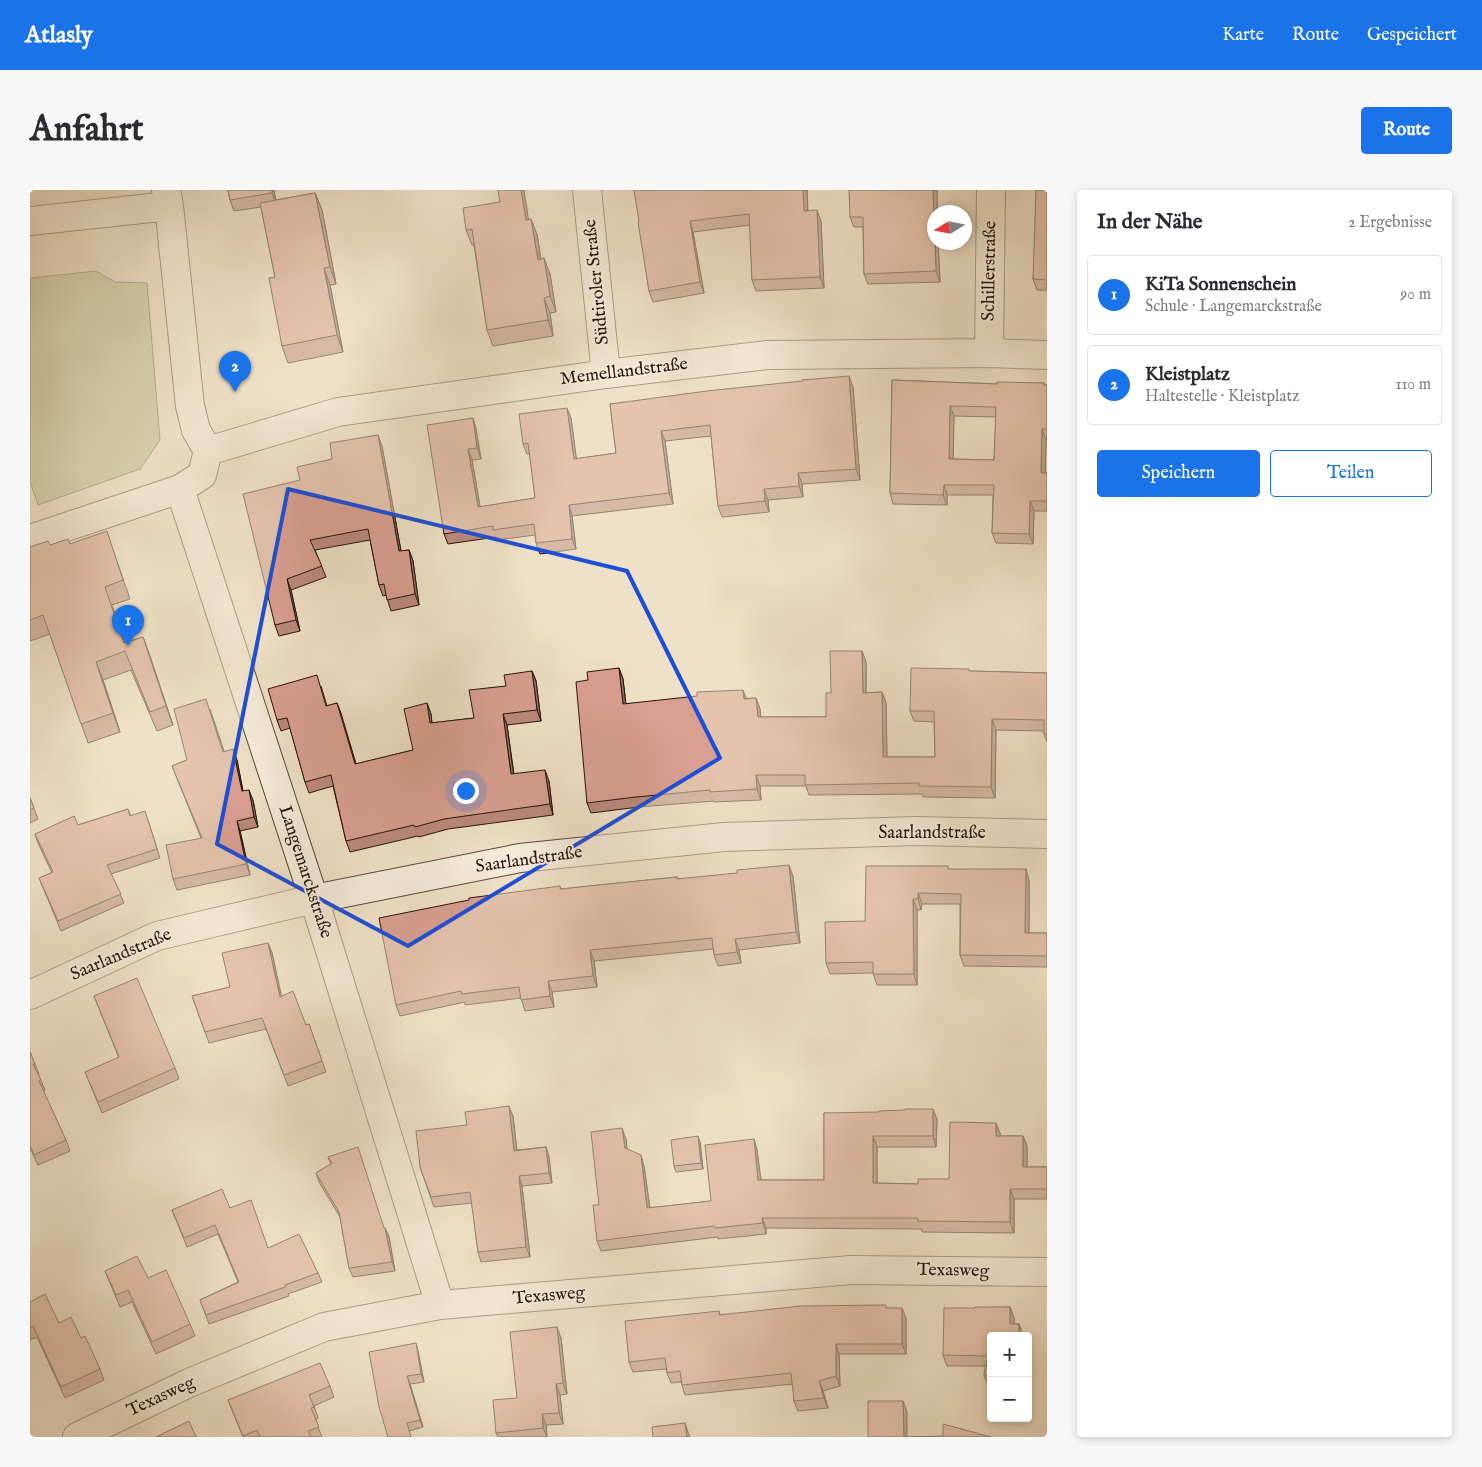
<!DOCTYPE html>
<html lang="de">
<head>
<meta charset="utf-8">
<style>
	:root { --surface:#fff; --page:#f7f7f7; --text:#2b2b33; --muted:#7c7c81; --line:#e1e1e2; --accent:#1a73e8 }
	body { margin:0; font-family:"IM FELL English",serif; background:var(--page); color:var(--text) }
	.controls { position:absolute; right:15px; bottom:15px; display:grid; overflow:hidden; border-radius:5px; box-shadow:0 2px 8px #0003 }
	.controls button { width:45px; height:45px; display:grid; place-items:center; padding:0; border:0; border-bottom:1px solid var(--line); background:var(--surface); color:var(--text); font:25px sans-serif }
	.compass { position:absolute; left:897px; top:15px; width:45px; height:45px; border-radius:50%; background:var(--surface); box-shadow:0 2px 8px #0003; rotate:259deg }
	.you { position:absolute; left:435px; top:600px; width:18px; height:18px; margin:-12px; border:4px solid #fff; border-radius:50%; background:#1a73e8; box-shadow:0 0 0 8px #1a73e833 }
	.badge { display:grid; place-items:center; width:32px; height:32px; border-radius:50%; background:var(--accent); color:#fff; font-size:16px; font-weight:700 }
	.pin { position:absolute; translate:-50% -41px; filter:drop-shadow(0 1px 2px #0008) }
	.pin::after { content:''; position:absolute; top:26px; width:18px; height:15px; background:inherit; clip-path:polygon(0 0,100% 0,50% 100%) }
	.list { margin:0; padding:0; list-style:none }
	h2 { display:flex; justify-content:space-between; align-items:center; height:65px; margin:0; padding:0 20px; font-size:21px }
	h2 small { font-size:16px; font-weight:400; color:var(--muted) }
	.list li { display:grid; grid-template-columns:32px 1fr auto; gap:15px; align-items:center; box-sizing:border-box; height:80px; margin:0 10px 10px; padding:0 10px; border:1px solid var(--line); border-radius:5px }
	.list b { display:block; font-size:19px; white-space:nowrap }
	.list p { margin:0; font-size:16px; white-space:nowrap; color:var(--muted) }
	.list em { font-size:16px; font-style:normal; color:var(--muted) }
	.actions { display:flex; gap:10px; padding:15px 20px }
	.actions a { flex:1; padding:11px 0; border:1px solid var(--accent); border-radius:5px; text-align:center; font-size:18px; color:var(--accent) }
	.actions .main { background:var(--accent); color:#fff }
	.map { position:relative; flex:none; width:1017px; height:1247px; overflow:hidden; border-radius:5px }
	header { display:flex; align-items:center; gap:30px; box-sizing:border-box; height:70px; padding:0 25px; background:var(--accent); color:#fff }
	header strong { font-size:24px }
	nav { display:flex; gap:28px; margin-inline-start:auto; font-size:18px }
	.intro { display:flex; align-items:center; justify-content:space-between; box-sizing:border-box; height:120px; padding:0 30px }
	h1 { margin:0; font-size:35px }
	.button { padding:12px 22px; border-radius:5px; background:var(--accent); color:#fff; font-size:18px; font-weight:700 }
	main { display:flex; gap:30px; padding:0 30px }
	aside { flex:1; background:var(--surface); border-radius:5px; box-shadow:0 2px 8px #0003 }
	.map>svg:first-child { display:block }
	.green { fill:#bcc293; stroke:#706b50 }
	.lines { fill:none; stroke-linecap:round; stroke-linejoin:round }
	.minor-casing { stroke:#57473b; stroke-width:30 }
	.minor { stroke:#f5ecdb; stroke-width:28 }
	.wall { fill:#bb897d; stroke:#24140c; fill-rule:evenodd }
	.shaded-wall { fill:#986f66; stroke:#24140c }
	.building { fill:#d99f91; stroke:#24140c; fill-rule:evenodd }
	.marked { fill:none; stroke:#1d4ed8; stroke-width:4; stroke-linejoin:round }
	.labels { text-anchor:middle; dominant-baseline:central; stroke-width:4; stroke-linejoin:round; paint-order:stroke }
	.street-label { font-size:18px; fill:#24140c; stroke:#f5ecdb }
</style>
</head>
<body>
<header>
<strong>Atlasly</strong>
<nav><a>Karte</a><a>Route</a><a>Gespeichert</a></nav>
</header>
<div class="intro"><h1>Anfahrt</h1><a class="button">Route</a></div>
<main>
<div class="map">
<svg width="1017" height="1247" viewBox="0 0 1017 1247">
	<rect width="100%" height="100%" fill="#efe1c7"/>
	<filter id="stains"><feTurbulence type="fractalNoise" baseFrequency=".004" numOctaves="4"/><feColorMatrix values="0 0 0 0 .2 0 0 0 0 .09 0 0 0 0 .02 0 0 0 .5 -.17"/></filter>
	<radialGradient id="worn" r=".72"><stop offset=".6" stop-color="#630" stop-opacity="0"/><stop offset="1" stop-color="#630" stop-opacity=".3"/></radialGradient>
	<path class="green" d="M66,81L85,92L117,93L130,250L110,279L8,315L0,291V88Z"/>
	<g class="lines">
		<g class="minor-casing">
			<path id="minor" d="M136,0L139,16L160,216L166,240L178,261
				M557,0L576,184
				M0,31L139,16
				M959,163L961,0
				M178,261L172,285L150,299L284,709L410,1115
				M178,261L308,222L576,184L738,165L959,163L1017,165
				M0,349L150,299
				M0,805L127,746L284,709L490,668L694,647L887,641L1017,644
				M47,1247L159,1193L294,1137L410,1115L821,1080L1017,1082"/>
		</g>
		<use href="#minor" class="minor"/>
	</g>
	<path class="wall" d="M198,0H244L246,10L285,3L292,20L306,94L300,95L313,162L258,173L252,156L245,87L231,17L204,21L200,10Z
		M777,0L778,21L791,31L794,98L726,101L722,90L720,35L663,42L674,103L623,112L619,101L609,31Z
		M907,0V22H904V52H908L910,92L838,94L834,84L833,37H824L820,27Z
		M1017,0V100H1007L1003,89Z
		M470,12L499,30L507,44L511,69L520,84L526,122L520,123L523,146L463,156L457,140L444,55H442L436,40Z
		M862,190L967,194L1014,193L1015,195H1017V250H1016L1015,283H1017V321H1004L1003,354L966,353L962,343L963,305H917V315L863,314L860,303ZM924,226L966,227L964,270L923,269Z
		M823,197L830,290L772,294L773,307L738,310L739,322L692,327L688,316L681,246L635,251L643,314L542,326L546,359L510,364L506,353L505,345L467,350L466,347L418,354L414,344L443,228L446,239L451,269L442,270L450,317L505,308L500,264H497L493,254L541,228L546,269L586,263L580,214Z
		M352,256L371,361L379,360L383,371L389,415L361,421L356,405L353,406L349,395L340,350L285,360L296,387L261,400L270,441L249,446L245,435L270,290L302,269Z
		M40,354L83,360L100,409L82,415L95,453L113,447L143,535L127,541L101,480L73,490L90,542L58,553L20,444L0,451V357Z
		M832,461L836,472V503L852,502L856,513L857,567H905L904,532L884,531L880,521L940,481L1017,483V552L1014,544V541L966,540L965,608L893,607L892,604L779,605L776,596H730L731,610L684,612V611L609,617L561,623L557,613L558,490L589,478L593,489L596,514L726,508L730,519L731,527H796L801,503Z
		M502,481L506,491L511,531L477,535L484,584L519,591L523,625L418,639L389,647L388,646L320,662L316,651L303,596L279,603L275,592L260,538L251,541L247,530L291,496L297,516L307,513L326,574L383,560L397,513L401,524L402,533L444,528L476,496Z
		M180,519L194,561L207,570L213,601L223,610L228,637L210,641L220,685L147,700L143,689L171,648L142,576L157,570Z
		M0,608L8,629L0,633Z
		M98,619L101,626L118,630L130,668L81,684L94,713L31,741L9,688L22,683L8,653L5,644L48,635Z
		M919,679L999,690V743H1017V777L934,776L930,765V714H892L891,720H887V795H847L843,783L800,784L796,773L835,731Z
		M763,686L770,753L709,760L711,773L688,776L684,765V759L564,771L567,797L522,802L524,817L495,821L491,808L435,815V812L370,826L366,815L530,696L531,699L647,687L648,689Z
		M238,753L242,763L251,806L276,835L279,834L296,882L258,896L236,839L179,853L162,806L200,797Z
		M64,806L145,878L149,889L72,923L55,882L89,868Z
		M0,862L9,884H8L15,900L13,901L36,950L40,961L8,975L0,958Z
		M794,923L907,929L906,957H847V993L888,994L919,989L970,943V946H993L997,956V977H1017V1009H984V1043L892,1042L891,1039L736,1038V1044L688,1049V1047L571,1061L567,1051L569,1015L596,949L597,960L614,976L620,1018L681,1011L724,949L727,960L731,990H794Z
		M483,926L487,960L516,957L519,967L522,993L492,996L500,1067L451,1072L448,1062L442,1013L404,1017L390,977L437,935Z
		M670,952L673,979L646,982L644,976Z
		M298,967L354,1038H355L359,1047L365,1081L323,1087L319,1078L310,1027L289,992L286,983L301,974Z
		M200,1018L238,1058L288,1083L292,1092L258,1104L259,1106L179,1134L170,1110L208,1092L188,1044L157,1057L142,1020Z
		M75,1081L160,1134L165,1146L126,1164L102,1112L90,1117Z
		M0,1112L51,1148L70,1179L74,1190L35,1208L7,1147L0,1150Z
		M980,1117L984,1128V1134H989L993,1146H961V1196L958,1195L954,1185L956,1176H917L913,1165L945,1118Z
		M857,1118L876,1128V1164H809L810,1196L793,1201L798,1218L768,1221L764,1211L763,1194L655,1205L651,1192L641,1193L637,1183L636,1179L603,1182L599,1172L689,1121L690,1125Z
		M531,1148L537,1204L530,1205L533,1234L516,1235L517,1247H468L466,1243L487,1208Z
		M388,1161L394,1192L380,1194L393,1237L379,1241L349,1217Z
		M300,1196L304,1207L284,1216L288,1228L285,1230L292,1247H213L198,1210Z"/>
	<path class="shaded-wall" d="M242,0H244L246,14L242,3Z
		M491,0H494L501,46L496,30Z
		M773,0H777L778,32L774,21Z
		M903,0H907V22H904V39Z
		M285,3L292,20L306,94L300,77Z
		M787,20L791,31L794,98L790,87Z
		M501,29L507,44L513,85L508,70Z
		M660,31L663,42L674,103L670,92Z
		M905,52H908L910,92L906,81Z
		M514,68L520,84L526,122L520,106Z
		M294,78L300,95L313,162L307,145Z
		M514,108L520,123L523,146L518,130Z
		M819,186L823,197L830,290L826,279Z
		M920,216L924,226L923,279L919,269Z
		M537,218L541,228L548,280L544,269Z
		M443,228L446,239L451,269L447,258Z
		M1012,239L1016,250L1015,293L1011,283Z
		M631,241L635,251L643,314L639,303Z
		M348,245L352,256L373,372L369,361Z
		M438,259L442,270L452,328L448,317Z
		M768,283L772,294L773,307L769,296Z
		M914,295L917,305V315L913,305Z
		M734,299L738,310L739,322L735,311Z
		M1000,311L1004,321L1003,354L999,344Z
		M539,315L542,326L546,359L542,349Z
		M379,360L383,371L389,415L385,404Z
		M257,389L261,400L270,441L266,430Z
		M113,447L120,466L143,535L136,516Z
		M832,461L836,472V513L833,503Z
		M66,472L73,490L90,542L83,523Z
		M589,478L593,489L597,525L593,514Z
		M502,481L506,491L511,531L507,520Z
		M713,500L717,510L714,509Z
		M852,502L856,513L857,577L853,567Z
		M726,508L730,519L731,537L728,527Z
		M307,513L311,523L329,584L325,574Z
		M397,513L401,524L403,544L400,533Z
		M473,524L477,535L485,595L481,584Z
		M962,529L966,540L965,608L961,597Z
		M203,559L207,570L215,612L212,601Z
		M515,580L519,591L523,625L520,614Z
		M726,585L730,596L731,610L727,599Z
		M219,600L223,610L228,637L224,627Z
		M207,631L210,641L220,685L216,674Z
		M759,675L763,686L770,753L766,742Z
		M996,679L999,690V753L995,743Z
		M888,703L892,714L891,720L888,709Z
		M883,709L887,720V795L884,784Z
		M705,749L709,760L711,773L707,762Z
		M238,753L242,763L254,817L250,807Z
		M560,760L564,771L567,797L563,786Z
		M518,791L522,802L524,817L520,806Z
		M479,916L483,926L488,971L484,961Z
		M903,919L907,929L906,957L903,946Z
		M966,933L970,943V956L966,946Z
		M592,938L596,949L598,969L595,958Z
		M668,946L670,952L673,979L671,973Z
		M843,946L847,957V1003L843,993Z
		M993,946L997,956V988L993,977Z
		M724,949L727,960L732,1000L728,990Z
		M516,957L519,967L522,993L519,983Z
		M611,965L614,976L621,1028L617,1018Z
		M489,986L492,996L500,1067L496,1057Z
		M980,999L984,1009V1043L980,1032Z
		M732,1028L736,1038V1044L733,1033Z
		M355,1038L359,1047L365,1081L362,1072Z
		M980,1117L984,1128V1144L980,1134Z
		M872,1118L876,1128V1164L872,1154Z
		M989,1134L993,1144V1146H989Z
		M527,1137L531,1148L537,1204L533,1193Z
		M386,1153L388,1161L394,1192L391,1184Z
		M806,1154L809,1164L810,1196L806,1186Z
		M377,1186L380,1194L393,1237L390,1230Z
		M789,1191L793,1201L798,1218L794,1208Z
		M526,1194L530,1205L533,1234L529,1223Z
		M873,1211L877,1222V1247H874Z
		M512,1224L516,1235L517,1247L513,1238Z
		M655,1233L659,1245L660,1247H657Z"/>
	<path class="building" d="M198,0H242V3L200,10Z
		M468,0H491L496,30L501,29L508,70L514,68L520,106L514,108L518,130L457,140L442,39L436,40L433,18L470,12Z
		M604,0H773L774,21L787,20L790,87L722,90L719,24L660,31L670,92L619,101L608,32L609,31Z
		M819,0H903L906,81L834,84L833,27H820Z
		M1006,0H1017V90L1003,89Z
		M285,3L300,77L294,78L307,145L252,156L239,88L245,87L230,13Z
		M819,186L826,279L768,283L769,296L734,299L735,311L688,316L680,235L631,241L639,303L539,315L542,349L506,353L504,334L463,340V336L414,344L397,235L443,228L447,258L438,259L448,317L505,308L498,253L493,254L489,224L537,218L544,269L586,263L580,214L677,201L772,191V190Z
		M862,190L967,194V192L1014,193V195H1017V239H1012L1011,283H1017V311H1000L999,344L962,343L964,295H914L913,305L860,303ZM920,216L966,217L964,270L919,269Z
		M348,245L369,361L379,360L385,404L357,410L354,394L349,395L338,339L280,350L292,376L257,389L266,430L245,435L213,304L270,290L267,277L302,269L300,253Z
		M77,341L93,390L75,397L94,453L113,447L136,516L120,522L95,461L66,472L83,523L51,534L13,425L0,430V357L18,351L20,355L38,349L40,354Z
		M800,461H832L833,503L852,502L853,567H905L904,521H880L881,478L939,479V481L1017,483V544H1014V530L962,529L961,597L889,596V593L775,595V585H726L727,599L680,602V600L606,607L557,613L546,492L558,490L557,482L589,478L593,514L667,506V502L713,500L714,509L726,508L728,527H796V503H801Z
		M502,481L507,520L473,524L481,584L515,580L520,614L414,629L385,637L384,635L316,651L301,585L275,592L257,528L247,530L238,499L287,485L296,516L307,513L325,574L383,560L374,519L397,513L400,533L444,528L439,500L476,496L474,485Z
		M176,509L193,562L203,559L212,601L219,600L224,627L207,631L216,674L143,689L136,655L172,648L142,576L157,570L144,519Z
		M0,608L4,618L0,620Z
		M98,619L100,626L115,621L127,659L77,675L91,704L28,731L9,688L23,682L5,644L44,626L48,635Z
		M759,675L766,742L705,749L707,762L684,765L682,748L560,760L563,786L518,791L520,806L491,810L489,797L432,804L431,801L366,815L349,728L439,710V708L470,704L530,696V699L647,687V689L707,683V680Z
		M836,676H918V679H996L995,743H1017V766L930,765L931,704L888,703V709H883L884,784H843V772L796,773L795,732L835,731Z
		M238,753L250,807L263,801L276,835L279,834L292,871L254,885L232,828L175,842L162,806L200,797L192,763Z
		M107,788L145,878L68,912L55,882L89,867L64,806Z
		M0,862L5,874H3L11,890L9,891L36,950L4,965L0,956Z
		M479,916L484,961L516,957L519,983L489,986L496,1057L448,1062L440,1002L401,1007L390,977L386,941L437,935L435,922Z
		M875,919H903V946H843V993L888,994V989H919L920,932L966,933V946H993V977H1017V999H980V1032L888,1031V1028H732L733,1033L685,1038L684,1036L567,1051L563,1015H569L561,942L592,938L595,958L611,965L617,1018L681,1011L675,955L724,949L728,990H794V923L849,922V921L875,920Z
		M668,946L671,973L644,976L641,950Z
		M328,957L354,1038H355L362,1072L319,1078L309,1022L286,983L302,973L298,967Z
		M192,999L200,1018L221,1010L238,1058L269,1044L288,1083L255,1095V1097L176,1125L170,1110L209,1092L185,1035L154,1048L142,1020Z
		M107,1066L118,1088L136,1080L160,1134L122,1152L98,1100L86,1105L75,1081Z
		M15,1104L29,1133L41,1127L51,1148L55,1146L70,1179L31,1197L3,1136L0,1138V1112Z
		M856,1115V1118H872V1154H806V1186L789,1191L794,1208L764,1211L761,1183L652,1195L650,1181L637,1183L635,1168L599,1172L595,1131L689,1121V1125L771,1116Z
		M945,1117H980V1134H989V1146H961V1187L954,1185L958,1166L913,1165L914,1118H945Z
		M527,1137L533,1193L526,1194L529,1223L512,1224L513,1238L466,1243L463,1210L487,1208L480,1142Z
		M386,1153L391,1184L377,1186L390,1230L377,1233L381,1247H358L349,1217L339,1162Z
		M290,1173L300,1196L279,1205L284,1217L281,1218L289,1237L278,1241L281,1247H230L227,1240L213,1246L198,1210Z
		M838,1211H873L874,1247L913,1246V1234L961,1247H838Z
		M159,1231L166,1247H126Z
		M655,1233L657,1247H623L622,1237Z"/>
	<path d="M0 0H1017V1247H0ZM258,299L597,381L690,568L378,756L187,654Z" fill="#efe1c7" fill-opacity=".55" fill-rule="evenodd"/>
	<path class="marked" d="M258,299L597,381L690,568L378,756L187,654Z"/>
	<g class="labels">
		<g class="street-label">
			<text transform="translate(960 81) rotate(-89)">Schillerstraße</text>
			<text transform="translate(567 92) rotate(-96)">Südtiroler Straße</text>
			<text transform="translate(594 182) rotate(-7)">Memellandstraße</text>
			<text x="902" y="643">Saarlandstraße</text>
			<text transform="translate(499 670) rotate(-8)">Saarlandstraße</text>
			<text transform="translate(275 682) rotate(72)">Langemarckstraße</text>
			<text transform="translate(91 765) rotate(-23)">Saarlandstraße</text>
			<text transform="translate(923 1081) rotate(1)">Texasweg</text>
			<text transform="translate(519 1106) rotate(-5)">Texasweg</text>
			<text transform="translate(131 1207) rotate(-25)">Texasweg</text>
		</g>
	</g>
	<rect width="100%" height="100%" filter="url(#stains)"/>
	<rect width="100%" height="100%" fill="url(#worn)"/>
</svg>
<div class="controls">
<button>+</button>
<button>−</button>
</div>
<svg class="compass" viewBox="-18 -18 36 36"><path d="M0-13l5 13h-10z" fill="#e53935"/><path d="M0 13l5-13h-10z" fill="#7c7c81"/></svg>
<div class="you"></div>
<div class="pin badge" style="left:98px;top:456px">1</div>
<div class="pin badge" style="left:205px;top:202px">2</div>
</div>
<aside>
<h2>In der Nähe<small>2 Ergebnisse</small></h2>
<ul class="list">
<li><span class="badge">1</span><div><b>KiTa Sonnenschein</b><p>Schule · Langemarckstraße</p></div><em>90 m</em></li>
<li><span class="badge">2</span><div><b>Kleistplatz</b><p>Haltestelle · Kleistplatz</p></div><em>110 m</em></li>
</ul>
<div class="actions"><a class="main">Speichern</a><a>Teilen</a></div>
</aside>
</main>
</body>
</html>
